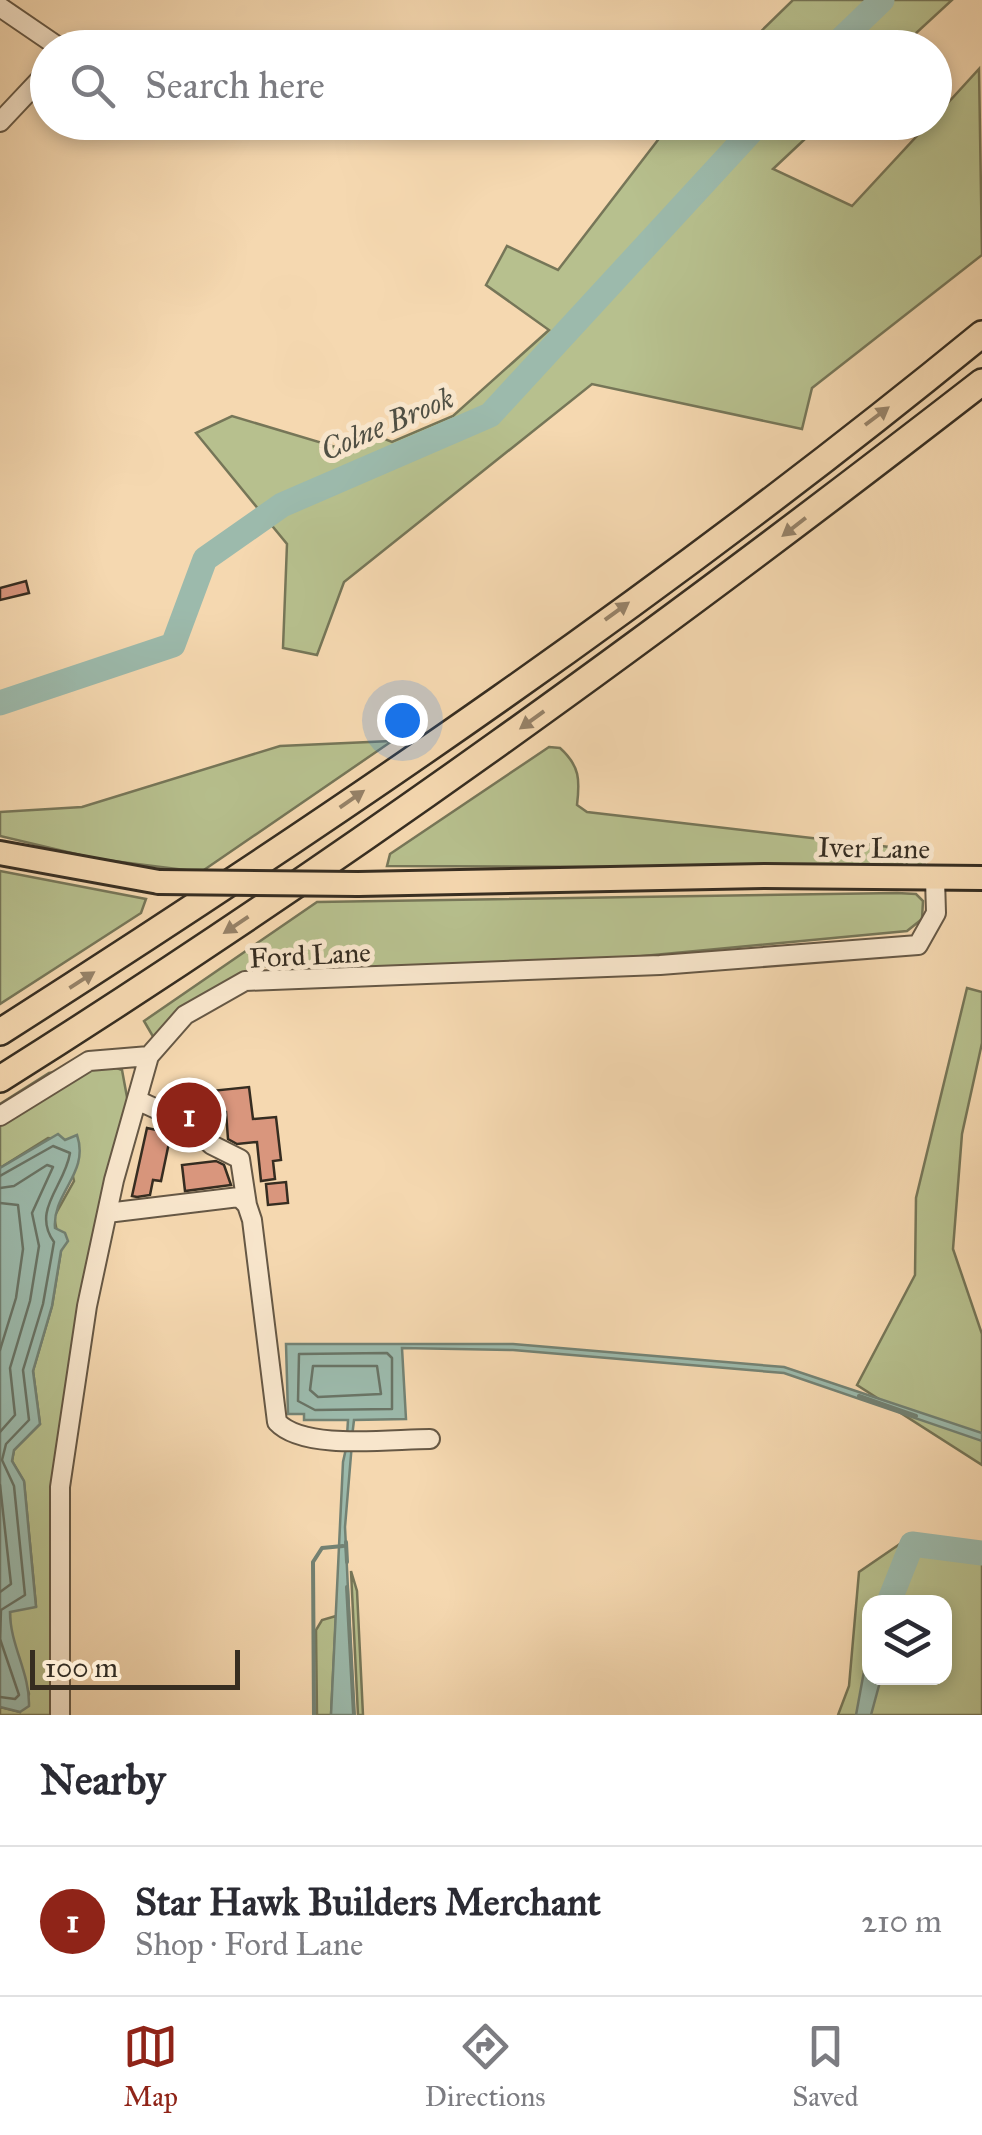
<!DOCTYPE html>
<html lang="en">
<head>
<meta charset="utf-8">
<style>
	:root { --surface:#fff; --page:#f7f7f7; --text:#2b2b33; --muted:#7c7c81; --line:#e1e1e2; --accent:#8f2418 }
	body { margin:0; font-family:"IM FELL Great Primer",serif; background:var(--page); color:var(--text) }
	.controls { position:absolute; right:30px; bottom:30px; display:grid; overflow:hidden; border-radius:20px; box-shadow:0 5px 15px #0003 }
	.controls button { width:90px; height:90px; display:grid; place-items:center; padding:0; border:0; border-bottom:2px solid var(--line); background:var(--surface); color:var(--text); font:50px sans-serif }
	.scale { position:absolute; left:30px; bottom:25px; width:210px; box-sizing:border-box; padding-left:10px; border:5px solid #362d21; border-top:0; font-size:28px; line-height:35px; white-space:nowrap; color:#362d21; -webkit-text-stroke:8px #f8e6cc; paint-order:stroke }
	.you { position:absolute; left:402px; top:720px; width:35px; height:35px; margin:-25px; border:8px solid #fff; border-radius:50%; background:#1a73e8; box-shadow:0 0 0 15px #1a73e833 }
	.badge { display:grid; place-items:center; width:65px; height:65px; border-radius:50%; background:var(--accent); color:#fff; font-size:32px; font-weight:700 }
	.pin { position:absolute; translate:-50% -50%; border:5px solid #fff; box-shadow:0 2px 10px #0006 }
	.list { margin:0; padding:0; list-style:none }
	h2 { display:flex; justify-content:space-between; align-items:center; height:130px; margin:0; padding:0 40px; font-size:42px }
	h2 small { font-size:32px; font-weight:400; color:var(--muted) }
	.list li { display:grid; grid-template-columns:65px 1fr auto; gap:30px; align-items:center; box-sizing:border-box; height:150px; padding:0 40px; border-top:2px solid var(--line) }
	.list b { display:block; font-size:38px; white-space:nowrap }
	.list p { margin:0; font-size:32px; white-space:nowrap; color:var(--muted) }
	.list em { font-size:32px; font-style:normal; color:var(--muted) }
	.icon { flex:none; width:55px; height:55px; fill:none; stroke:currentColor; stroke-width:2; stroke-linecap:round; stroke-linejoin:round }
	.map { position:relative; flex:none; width:982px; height:1715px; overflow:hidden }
	.search { position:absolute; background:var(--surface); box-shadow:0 5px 15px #0003; left:30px; right:30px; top:30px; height:110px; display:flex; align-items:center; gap:25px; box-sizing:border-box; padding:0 35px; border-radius:55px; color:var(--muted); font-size:38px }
	.sheet { height:280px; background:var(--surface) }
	nav { display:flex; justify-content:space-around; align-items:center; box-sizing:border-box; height:140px; border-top:2px solid var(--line); background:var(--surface); font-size:28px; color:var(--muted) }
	nav a { display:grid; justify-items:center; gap:5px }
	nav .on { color:var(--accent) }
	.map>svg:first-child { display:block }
	.green { fill:#b7c08e; stroke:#767658; stroke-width:2.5; fill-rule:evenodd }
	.water { fill:#9cbaac; stroke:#738274; stroke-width:2.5 }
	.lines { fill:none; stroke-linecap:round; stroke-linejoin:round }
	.shore { stroke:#697466; stroke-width:2.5 }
	.stream { stroke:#738274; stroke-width:4 }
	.river { stroke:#9cbaac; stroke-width:25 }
	.building { fill:#d9967d; stroke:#362d21; stroke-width:2.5 }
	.minor-casing { stroke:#665845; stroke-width:22 }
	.major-casing { stroke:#362d21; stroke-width:28 }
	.highway-casing { stroke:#362d21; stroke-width:30 }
	.minor { stroke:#f8e6cc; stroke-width:18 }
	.major { stroke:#f5d8b0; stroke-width:22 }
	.highway { stroke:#f5d8b0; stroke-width:25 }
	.major-bridge-casing { stroke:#362d21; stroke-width:28; stroke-linecap:butt }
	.major-bridge { stroke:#f5d8b0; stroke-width:22 }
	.oneway { fill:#968268 }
	.labels { text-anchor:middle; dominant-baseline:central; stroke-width:10; stroke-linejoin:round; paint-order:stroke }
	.street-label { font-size:28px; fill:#362d21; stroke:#f8e6cc }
	.water-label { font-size:30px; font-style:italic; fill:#505044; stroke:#f8e6cc }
</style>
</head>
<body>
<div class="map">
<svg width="982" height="1715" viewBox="0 0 982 1715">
	<rect width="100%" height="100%" fill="#f5d8b0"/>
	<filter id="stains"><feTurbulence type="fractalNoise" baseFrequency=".002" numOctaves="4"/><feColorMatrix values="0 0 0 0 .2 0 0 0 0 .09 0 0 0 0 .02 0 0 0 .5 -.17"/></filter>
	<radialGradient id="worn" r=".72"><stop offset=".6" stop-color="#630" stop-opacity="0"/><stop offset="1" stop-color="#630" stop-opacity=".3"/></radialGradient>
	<path class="green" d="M793,0H952L901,47H745Z
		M979,69L982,255L812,388L802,429L592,384L344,582L317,655L283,648L287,544L196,433L232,416L342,449L367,432L392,442L453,416L549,330L486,285L507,246L558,270L671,123H822L773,169L852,206L929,123L934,122L935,117Z
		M392,741L201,872L97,859L0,836V812L82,807L280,746Z
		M549,747L560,748C580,766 580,780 577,805L587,812L924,851L928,859L921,868L387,866L390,854Z
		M0,871L146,899L141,913L0,1004Z
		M897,893L916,894L923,901L922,919L907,931L548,965L279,973L265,966L251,970L246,980L155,1040L144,1021L317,902Z
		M967,988L982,992V1043L962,1134L953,1249L982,1334V1465L857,1385L915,1275L916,1198Z
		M106,1064L122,1070L129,1108L59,1486L57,1715H0V1707L20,1712L29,1694L10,1637V1611L36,1606L24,1482L12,1461L14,1450L40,1424L33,1371L52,1306L61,1251L54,1217L74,1181L65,1140L48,1138L0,1168V1104L49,1073Z
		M910,1537L982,1545V1715H838L849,1686L859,1572ZM870,1602H944V1678H870Z
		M351,1571L357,1591L363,1715H358Z
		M336,1616L331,1715H317L316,1630L322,1620Z"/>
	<path class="water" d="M58,1134L65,1140L77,1135C90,1173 52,1193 55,1228L65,1233L68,1241L61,1251L52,1306L33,1371L40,1424L14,1450L12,1461L24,1481L36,1607L10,1612C10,1645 30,1673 29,1706L20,1712L0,1707V1168Z
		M286,1344H513L784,1367L982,1433V1441L784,1373L513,1350L402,1348L406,1419L354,1420L352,1437L347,1436L348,1420H304V1414H288Z
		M352,1443L345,1527L354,1715H331L343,1462L347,1444Z
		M916,1541L923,1545L911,1551L896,1602H882L890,1574L909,1542Z
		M869,1644L870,1678H881L871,1715H856Z"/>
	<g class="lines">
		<path class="shore" d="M0,1176L53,1146L70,1153C65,1186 31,1210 54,1242L43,1304L23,1370L29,1420L6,1444L2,1460L14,1486L25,1595L1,1610L0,1639L19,1695L15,1699L0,1697
			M0,1188L14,1186L47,1165L53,1167L32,1213L39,1246L30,1301L10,1368L15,1415L0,1432
			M0,1203L18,1205L23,1249L16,1298L0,1350
			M387,1353L392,1358V1409L315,1410L298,1401L299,1354Z
			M313,1366H377L381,1394L318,1397L310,1390Z
			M0,1485L11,1584L0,1592"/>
		<path class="stream" d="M859,1396L916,1416
			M346,1542L347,1562
			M347,1587L354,1715
			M314,1715L313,1562L322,1548L343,1546"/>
		<path class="river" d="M832,48L882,0
			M0,703L173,645L205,559L282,505L490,415L760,122
			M889,1602L912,1544L982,1553"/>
	</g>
	<path class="building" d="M26,581L29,593L0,600V588Z
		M249,1087L253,1119L276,1117L281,1160L273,1161L275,1179L261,1181L257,1142L237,1144L228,1139L226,1112L203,1114L201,1092Z
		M147,1128L171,1133L161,1181L153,1180L150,1195L137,1197L132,1196Z
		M216,1161L224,1165L231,1185L185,1191L182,1165Z
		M286,1182L288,1203L268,1205L266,1184Z"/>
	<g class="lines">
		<g class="minor-casing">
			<path id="minor" d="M0,7L60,48
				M0,122L48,71
				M139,1101L187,1123L212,1145L240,1159L247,1205
				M0,1116L89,1061L149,1056
				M107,1213L239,1197L247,1205L252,1220L277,1422C304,1451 391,1439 430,1439
				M60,1715V1487L87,1306L114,1180L149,1056L185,1015L245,981L660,965L918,945L936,913L935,879"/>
		</g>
		<g class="major-casing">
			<path id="major" d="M0,853L159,882
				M358,884L765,876L982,878"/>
		</g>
		<g class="highway-casing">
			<path id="highway" d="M0,1032C337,817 672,588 982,334
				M0,1079C340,865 665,628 982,382"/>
		</g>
		<use href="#minor" class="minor"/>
		<use href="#major" class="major"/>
		<use href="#highway" class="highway"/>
		<g class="major-bridge-casing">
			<path id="major-bridge" d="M159,882L358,884"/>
		</g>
		<use href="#major-bridge" class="major-bridge"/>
	</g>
	<defs><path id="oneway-solid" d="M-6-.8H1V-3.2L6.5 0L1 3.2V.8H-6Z" transform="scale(2.5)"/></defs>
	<g class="oneway">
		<use href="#oneway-solid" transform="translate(877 416) rotate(-37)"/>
		<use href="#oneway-solid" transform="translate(794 527) rotate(142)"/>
		<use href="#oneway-solid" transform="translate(617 611) rotate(-36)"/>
		<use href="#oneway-solid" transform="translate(532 720) rotate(144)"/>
		<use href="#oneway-solid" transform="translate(352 799) rotate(-35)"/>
		<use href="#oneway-solid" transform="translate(236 925) rotate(146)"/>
		<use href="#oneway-solid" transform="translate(82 980) rotate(-33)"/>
	</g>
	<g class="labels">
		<g class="street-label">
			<text transform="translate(874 848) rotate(1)">Iver Lane</text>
			<text transform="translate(310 955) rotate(-3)">Ford Lane</text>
		</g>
		<g class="water-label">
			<text transform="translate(387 424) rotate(-23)">Colne Brook</text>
		</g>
	</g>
	<rect width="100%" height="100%" filter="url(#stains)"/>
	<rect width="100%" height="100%" fill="url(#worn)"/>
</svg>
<div class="controls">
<button><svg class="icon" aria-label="layers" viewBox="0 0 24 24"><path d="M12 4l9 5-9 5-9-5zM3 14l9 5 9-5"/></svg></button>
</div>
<div class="scale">100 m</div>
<div class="you"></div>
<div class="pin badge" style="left:189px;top:1115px">1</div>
<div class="search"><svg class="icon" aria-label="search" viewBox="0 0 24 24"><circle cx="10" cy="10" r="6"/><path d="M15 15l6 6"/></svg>Search here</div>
</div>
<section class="sheet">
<h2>Nearby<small></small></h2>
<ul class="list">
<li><span class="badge">1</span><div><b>Star Hawk Builders Merchant</b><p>Shop · Ford Lane</p></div><em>210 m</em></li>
</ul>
</section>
<nav>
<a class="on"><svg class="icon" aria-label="map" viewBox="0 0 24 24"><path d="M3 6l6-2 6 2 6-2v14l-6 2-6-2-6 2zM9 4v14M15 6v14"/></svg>Map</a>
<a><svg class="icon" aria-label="directions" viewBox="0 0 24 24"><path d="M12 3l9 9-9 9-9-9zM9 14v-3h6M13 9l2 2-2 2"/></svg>Directions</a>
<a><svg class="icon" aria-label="saved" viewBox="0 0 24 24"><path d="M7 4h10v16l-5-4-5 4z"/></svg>Saved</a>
</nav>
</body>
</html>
